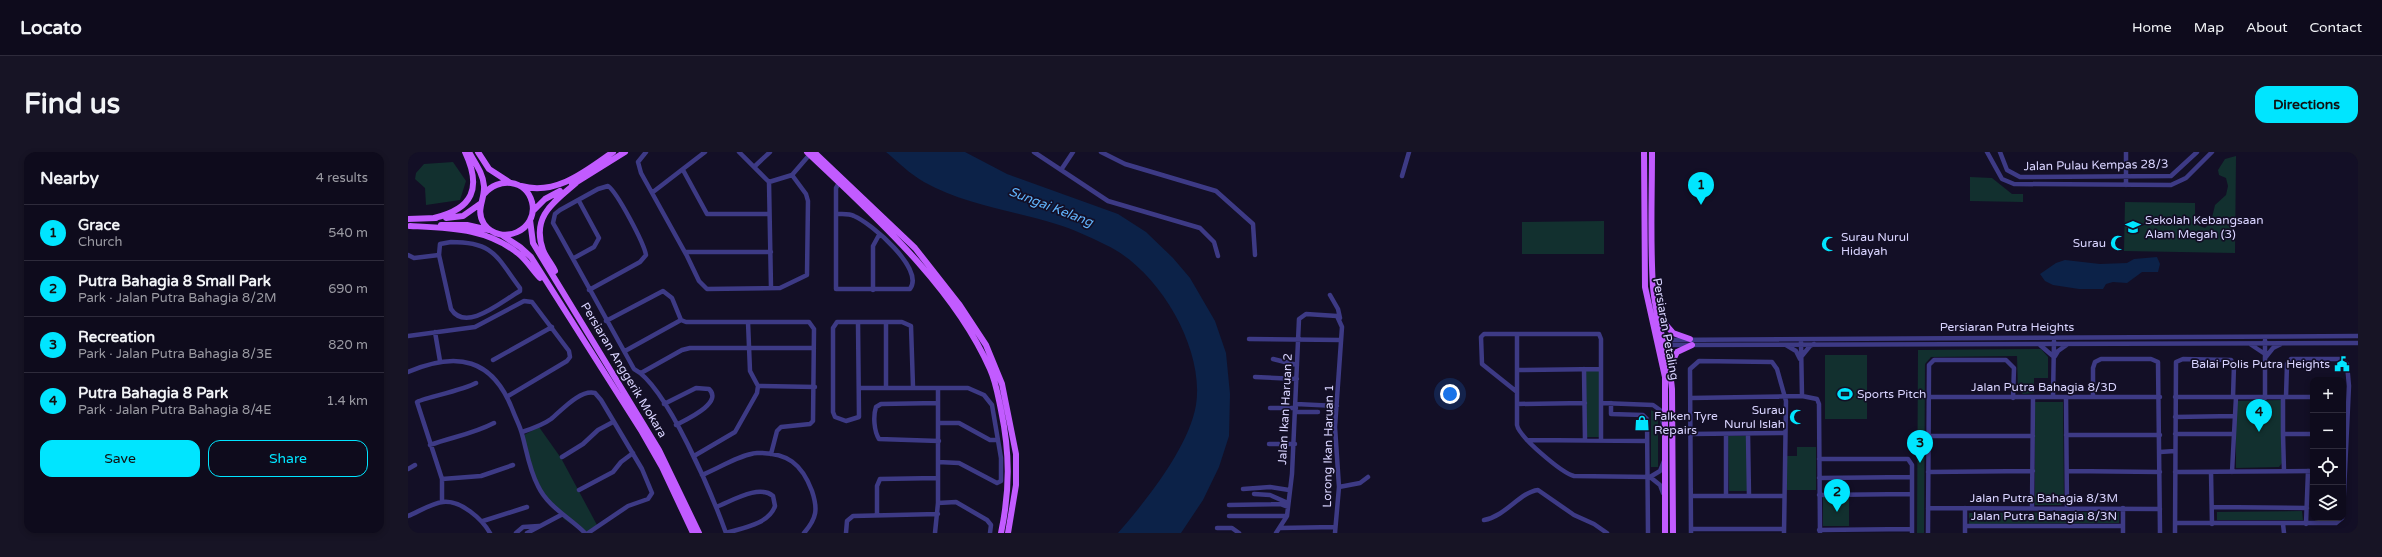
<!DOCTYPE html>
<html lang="en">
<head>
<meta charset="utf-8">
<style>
	:root { --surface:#0e0b1c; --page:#171425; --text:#f1f3f6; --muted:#9b9ba3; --line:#2e2b3b; --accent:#00e5ff }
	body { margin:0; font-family:"Varela Round",sans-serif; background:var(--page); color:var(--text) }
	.controls { position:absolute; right:12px; bottom:12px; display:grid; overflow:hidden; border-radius:8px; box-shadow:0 2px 6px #0003 }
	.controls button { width:36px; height:36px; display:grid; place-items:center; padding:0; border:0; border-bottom:1px solid var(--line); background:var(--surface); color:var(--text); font:20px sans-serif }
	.you { position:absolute; left:1042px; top:242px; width:14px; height:14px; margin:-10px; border:3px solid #fff; border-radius:50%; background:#1a73e8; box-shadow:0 0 0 6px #1a73e833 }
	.badge { display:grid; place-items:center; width:26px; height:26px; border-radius:50%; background:var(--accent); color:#111; font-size:13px; font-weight:700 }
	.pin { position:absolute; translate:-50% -33px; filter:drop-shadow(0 1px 2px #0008) }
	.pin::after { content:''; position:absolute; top:21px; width:14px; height:12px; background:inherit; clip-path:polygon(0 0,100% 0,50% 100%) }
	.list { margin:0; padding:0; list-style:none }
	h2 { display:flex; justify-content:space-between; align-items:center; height:52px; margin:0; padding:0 16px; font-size:17px }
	h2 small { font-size:13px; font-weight:400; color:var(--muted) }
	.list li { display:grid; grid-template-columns:26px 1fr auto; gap:12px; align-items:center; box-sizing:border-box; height:56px; padding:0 16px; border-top:1px solid var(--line) }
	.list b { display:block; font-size:15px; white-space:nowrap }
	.list p { margin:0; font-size:13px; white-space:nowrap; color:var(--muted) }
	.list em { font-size:13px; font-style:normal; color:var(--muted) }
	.actions { display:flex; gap:8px; padding:12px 16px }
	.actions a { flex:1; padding:9px 0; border:1px solid var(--accent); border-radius:12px; text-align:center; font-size:14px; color:var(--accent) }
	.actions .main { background:var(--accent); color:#111 }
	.icon { flex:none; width:22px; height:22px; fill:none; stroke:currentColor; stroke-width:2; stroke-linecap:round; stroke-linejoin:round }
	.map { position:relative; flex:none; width:1950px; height:381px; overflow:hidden; border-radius:12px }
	header { display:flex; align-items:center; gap:24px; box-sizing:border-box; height:56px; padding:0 20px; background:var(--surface); border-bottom:1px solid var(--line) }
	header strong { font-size:19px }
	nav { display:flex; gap:22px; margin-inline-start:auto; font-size:14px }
	.intro { display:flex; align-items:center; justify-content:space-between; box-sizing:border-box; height:96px; padding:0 24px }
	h1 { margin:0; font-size:28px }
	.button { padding:10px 18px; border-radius:12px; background:var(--accent); color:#111; font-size:14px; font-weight:700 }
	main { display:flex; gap:24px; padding:0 24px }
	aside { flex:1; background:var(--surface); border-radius:12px; box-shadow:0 2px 6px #0003 }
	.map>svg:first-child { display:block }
	.green { fill:#12302f }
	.water { fill:#0c2248 }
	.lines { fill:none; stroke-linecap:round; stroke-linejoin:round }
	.minor { stroke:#3d3a85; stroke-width:4.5 }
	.major { stroke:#c25bff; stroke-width:6 }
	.labels { text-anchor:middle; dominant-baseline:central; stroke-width:3.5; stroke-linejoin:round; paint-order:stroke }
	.street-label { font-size:12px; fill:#d9d4ff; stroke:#130f26 }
	.poi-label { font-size:12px; fill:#d9d4ff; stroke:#130f26; text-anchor:start }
	.water-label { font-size:13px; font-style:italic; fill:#62b6ff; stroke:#130f26 }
</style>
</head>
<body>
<header>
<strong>Locato</strong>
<nav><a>Home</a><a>Map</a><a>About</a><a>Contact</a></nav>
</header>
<div class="intro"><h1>Find us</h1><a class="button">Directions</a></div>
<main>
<aside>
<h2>Nearby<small>4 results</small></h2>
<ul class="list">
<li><span class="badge">1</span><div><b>Grace</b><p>Church</p></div><em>540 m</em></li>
<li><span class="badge">2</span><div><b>Putra Bahagia 8 Small Park</b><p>Park · Jalan Putra Bahagia 8/2M</p></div><em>690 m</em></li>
<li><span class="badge">3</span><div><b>Recreation</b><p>Park · Jalan Putra Bahagia 8/3E</p></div><em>820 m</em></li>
<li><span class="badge">4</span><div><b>Putra Bahagia 8 Park</b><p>Park · Jalan Putra Bahagia 8/4E</p></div><em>1.4 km</em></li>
</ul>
<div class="actions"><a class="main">Save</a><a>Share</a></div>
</aside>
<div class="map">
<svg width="1950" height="381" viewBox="0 0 1950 381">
	<rect width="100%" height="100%" fill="#130f26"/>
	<path class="green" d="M1828,4L1827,101L1716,99L1717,50L1787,51V72L1797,76L1803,70L1807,53L1818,43L1820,34L1818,26L1811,23L1810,18L1817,7Z
		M45,10L58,29L52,48L18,53L17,36L7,27L8,21L16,12Z
		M1562,25L1584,26L1604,42H1615V50L1562,49Z
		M1196,69V102H1114V70Z
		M1633,197L1640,205V226H1626V241L1615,242L1610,238L1609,204L1523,205L1517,212L1516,381H1509L1510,198Z
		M1417,203H1459V267H1417Z
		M1192,218V285H1178V219Z
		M1873,248L1874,311L1871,315L1828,316V249Z
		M1627,250H1655L1656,350L1653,353H1627Z
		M1243,258L1250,262V315H1243Z
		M131,275L153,306L189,373L176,381L156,367L130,335L114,284Z
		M1320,284H1339L1340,339H1321Z
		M1389,295H1408V338H1379V304H1389Z
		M1415,345H1441V374H1415Z
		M1894,359L1895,368H1809V360Z
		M1711,360V371L1561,372V361Z"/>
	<path class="water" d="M478,0H557L599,22L710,62L738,80L765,106L782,126L807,169L818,201L822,242L821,284L811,315L795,348L773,381H710C738,349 781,295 788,253C797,196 750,117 698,93C682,85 665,77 648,72C604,58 557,53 516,30C502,22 490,10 478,0Z
		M1749,105L1752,112L1750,120H1734L1719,131L1705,130L1698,132L1695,137H1671L1645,133L1637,129L1632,122L1648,111L1657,108L1692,112L1719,111L1726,107Z"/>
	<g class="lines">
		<path class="minor" d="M238,0L230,10L233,21L279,104L291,129L299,137L372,136L399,123L400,49L398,42L384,23
			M331,0L361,30L363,136
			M626,0L700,49L792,76L806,90L810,104
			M693,0L717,12L808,39L845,72L847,103
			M1579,0L1594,27L1606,32L1763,33L1778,26L1804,0
			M1592,0L1599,18L1612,25L1763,24L1789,0
			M1718,0V33
			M346,15L362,0
			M275,18L299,62H361
			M653,18L665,0
			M994,24L1001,0
			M361,30L384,23L403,1
			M245,40L297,0
			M428,62C434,62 441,61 446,64C463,71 517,117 502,137H428V36L431,31
			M43,90C86,90 88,104 112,136V139C94,149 58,181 43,157L31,103L32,92Z
			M277,100H363
			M0,103L6,106L31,103
			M166,106L186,95L191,86L171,49
			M181,138L232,110L238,103C236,91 209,40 200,34L190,37L152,58L147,62L145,71L149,78L226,217C259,234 305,345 318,381
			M465,138V94L471,83
			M922,143L930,157L932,166
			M198,169L255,139L264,146L273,168
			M450,170L451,265L438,269L427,265L425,260V176L429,170H494L503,174L505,235
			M27,180L32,209
			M1109,182V273C1111,285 1154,321 1166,324L1242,325L1252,319L1256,309
			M0,184L67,175L116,149L124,150L161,199L162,205L159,209L100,244
			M841,187L933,188
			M1252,188L1950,184
			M1857,188V246
			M1393,190L1394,244
			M1842,192L1857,202
			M1253,193L1950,191
			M1378,193L1388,199L1392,207
			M1632,193L1646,205
			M217,199L273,168L278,170H401L406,177L405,269L402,272L373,275L369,279L363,302
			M1647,204L1650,199L1660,192
			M1393,205L1402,194L1406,192
			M1857,206L1865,196L1873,192
			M865,207L889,213
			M85,208L144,175
			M1176,217L1177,288
			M1109,218L1193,217
			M0,220C49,199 85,206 105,259C108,267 112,274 114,282C119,300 121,317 130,334C140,355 161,365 177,381
			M233,221L274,198L282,196H406
			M847,225L889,227
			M350,234L407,235
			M452,236H560L576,243L584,253L593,306V329L589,331L551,311L530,310
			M478,236V171
			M1109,240L1074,212L1073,185L1076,182H1191L1193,187V288
			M1519,245H1752
			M1645,245L1646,189
			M1658,245L1659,356
			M1685,245V216L1687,210L1693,207H1743L1750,210L1752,381
			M1767,245H1905
			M1878,245L1879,212L1883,207H1932L1939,212L1941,234L1935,361
			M1283,246L1394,244L1409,247L1411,252L1412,381
			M530,251L473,252L468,255C465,264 466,279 471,287L531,289
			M1194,251L1245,253L1252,258L1255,271
			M1203,251V262L1235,263L1239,267L1240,381
			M256,252L288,236L301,237C316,251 277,268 268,273
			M888,252L929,254
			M1109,252L1177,251
			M862,256H888
			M888,260H910
			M1767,265L1827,264
			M531,271H551L582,288H588
			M114,280C123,277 135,273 143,267C153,259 172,237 187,241L193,248L234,317L244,341L240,347L220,354L180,381
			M1282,282L1377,281
			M1318,282V344
			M1340,282L1341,344
			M1767,282H1826L1824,320
			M1826,282L1828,245
			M1875,282V245
			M1658,283H1752
			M1519,284H1625
			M1119,288L1239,289
			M861,292H887
			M22,293C44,285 65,282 86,271
			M1752,300L1767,299
			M286,304L327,280L349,241L350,234L342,219L340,170
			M154,305L175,292L190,278L205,270
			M1411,307H1500L1504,313V381
			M0,317L7,313
			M1659,319L1752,320
			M1876,319L1875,282H1905
			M1520,320L1625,319
			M1767,320L1905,319
			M1803,320L1804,372
			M294,323C309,317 333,302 349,301C379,300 394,312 404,339C410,357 409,366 396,381
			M1242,325L1252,333L1255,341
			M1411,326L1504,325
			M34,327L73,324L105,313
			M931,335L952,331L960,325
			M835,337L862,335L881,338
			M171,338L205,320L213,310L225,301
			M846,342L862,343L880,351
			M1411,343L1504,342
			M1283,344H1376
			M34,350V327L9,250C12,247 56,238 68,231
			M530,351L548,350L579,368L583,373L582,381
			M821,353L872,352L880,355
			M308,355C324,349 351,332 365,344L367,354C361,372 335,376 318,381
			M1804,355L1899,356
			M1520,356L1752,357
			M1557,356V381
			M1624,356L1625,246
			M1715,356V381
			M469,363V334L472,327L529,326
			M0,364C10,360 24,351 35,350C53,348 74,367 82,381
			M821,364H879
			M1076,368C1098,364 1112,340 1130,338L1166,363L1186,372L1199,381
			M75,369L119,355
			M1767,371H1928L1934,366
			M1875,372L1876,381
			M1898,372L1900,319
			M1557,374H1715
			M809,376H824L831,381
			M872,376L927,375
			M1283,377H1376
			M1411,378L1504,377
			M108,381L115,375L131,374
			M119,381L153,363
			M438,381L439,369L445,364L530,362
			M527,381L530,351V236
			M868,381L879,364L884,322L891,167L898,162L929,164L934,175L927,275L931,335L927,381
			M1283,381L1282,217L1291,209L1364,210L1369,217L1378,249L1376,381
			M1520,381L1521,213L1526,208H1598L1606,216L1605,246
			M1767,381L1768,210L1775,207L1823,208L1826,213L1825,245"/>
		<path class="major" d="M61,0C67,11 75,21 76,34C77,48 67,58 76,72C93,95 131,78 124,50C118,27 90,25 76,42
			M70,0L81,17L101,30
			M399,0C464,62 545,133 582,217C588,230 590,244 593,258C602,301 602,338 593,381
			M406,0L507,96L551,152L578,193L594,232L608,302V333L600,381
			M1236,0L1237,135L1257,225V381
			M1244,0C1244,45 1242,90 1245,135C1248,170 1261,203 1264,237L1265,381
			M164,33L217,0
			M113,34C148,44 178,19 205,0
			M125,59L137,47L152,39
			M26,66C65,57 74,36 57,0
			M38,66L55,64L72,52
			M0,67L28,66
			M122,68L125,91L251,298L291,381
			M33,73H59L81,78
			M2,74C42,76 80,76 112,103C120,110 125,119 132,126
			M94,83L112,95L123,105L234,280L254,315L285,381
			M147,119C144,112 138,106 135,98C123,64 146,50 168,31
			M1252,166L1265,181L1282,187
			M1262,214L1269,200L1284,193"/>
	</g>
	<defs>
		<g id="school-bare" transform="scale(1.2)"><path d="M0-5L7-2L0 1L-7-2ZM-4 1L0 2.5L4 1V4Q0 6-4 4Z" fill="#00e5ff" stroke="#130f26" stroke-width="2.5" paint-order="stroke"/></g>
		<g id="mosque-bare" transform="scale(1.2)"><path d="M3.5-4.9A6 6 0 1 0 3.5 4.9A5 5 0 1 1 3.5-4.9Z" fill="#00e5ff" stroke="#130f26" stroke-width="2.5" paint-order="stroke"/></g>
		<g id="civic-bare" transform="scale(1.2)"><path d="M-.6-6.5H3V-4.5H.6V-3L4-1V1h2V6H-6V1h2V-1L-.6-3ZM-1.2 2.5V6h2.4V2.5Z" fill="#00e5ff" stroke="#130f26" stroke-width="2.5" paint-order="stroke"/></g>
		<g id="stadium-bare" transform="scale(1.2)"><path d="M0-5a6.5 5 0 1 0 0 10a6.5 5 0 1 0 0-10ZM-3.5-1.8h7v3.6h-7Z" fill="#00e5ff" stroke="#130f26" stroke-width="2.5" paint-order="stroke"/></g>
		<g id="shop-bare" transform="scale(1.2)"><path d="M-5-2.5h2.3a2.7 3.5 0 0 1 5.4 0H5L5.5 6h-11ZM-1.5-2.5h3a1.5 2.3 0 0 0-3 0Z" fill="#00e5ff" stroke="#130f26" stroke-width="2.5" paint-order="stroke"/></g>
	</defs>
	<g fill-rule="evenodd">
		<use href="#school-bare" x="1725" y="75"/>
		<use href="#mosque-bare" x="1710" y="91"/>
		<use href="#mosque-bare" x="1421" y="92"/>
		<use href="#civic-bare" x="1934" y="212"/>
		<use href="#stadium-bare" x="1437" y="242"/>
		<use href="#mosque-bare" x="1389" y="265"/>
		<use href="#shop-bare" x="1234" y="271"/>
	</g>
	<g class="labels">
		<g class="street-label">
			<text transform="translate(1688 13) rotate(-1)">Jalan Pulau Kempas 28/3</text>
			<text x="1599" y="175">Persiaran Putra Heights</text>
			<text transform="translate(1258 177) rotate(80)">Persiaran Petaling</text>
			<text transform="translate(216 218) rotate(59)">Persiaran Anggerik Mokara</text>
			<text x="1636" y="235">Jalan Putra Bahagia 8/3D</text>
			<text transform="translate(877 257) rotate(-87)">Jalan Ikan Haruan 2</text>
			<text transform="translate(920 294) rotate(-89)">Lorong Ikan Haruan 1</text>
			<text x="1636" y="346">Jalan Putra Bahagia 8/3M</text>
			<text x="1636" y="364">Jalan Putra Bahagia 8/3N</text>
		</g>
		<g class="poi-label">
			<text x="1737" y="68">Sekolah Kebangsaan<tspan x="1737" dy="14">Alam Megah (3)</tspan></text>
			<text x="1433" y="85">Surau Nurul<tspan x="1433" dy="14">Hidayah</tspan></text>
			<text x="1698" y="91" text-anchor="end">Surau</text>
			<text x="1922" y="212" text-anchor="end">Balai Polis Putra Heights</text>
			<text x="1449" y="242">Sports Pitch</text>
			<text x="1377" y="258" text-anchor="end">Surau<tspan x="1377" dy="14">Nurul Islah</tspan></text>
			<text x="1246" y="264">Falken Tyre<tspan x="1246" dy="14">Repairs</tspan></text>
		</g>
		<g class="water-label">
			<text transform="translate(643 55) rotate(21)">Sungai Kelang</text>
		</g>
	</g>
</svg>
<div class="controls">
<button>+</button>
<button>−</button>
<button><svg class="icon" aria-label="locate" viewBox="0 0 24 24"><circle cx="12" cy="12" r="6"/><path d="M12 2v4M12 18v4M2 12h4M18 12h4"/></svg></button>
<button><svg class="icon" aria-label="layers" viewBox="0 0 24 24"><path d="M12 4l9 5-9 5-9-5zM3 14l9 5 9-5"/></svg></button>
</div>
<div class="you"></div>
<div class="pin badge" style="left:1293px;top:53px">1</div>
<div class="pin badge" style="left:1429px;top:360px">2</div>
<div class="pin badge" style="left:1512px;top:311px">3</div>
<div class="pin badge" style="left:1851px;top:280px">4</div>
</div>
</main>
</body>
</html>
